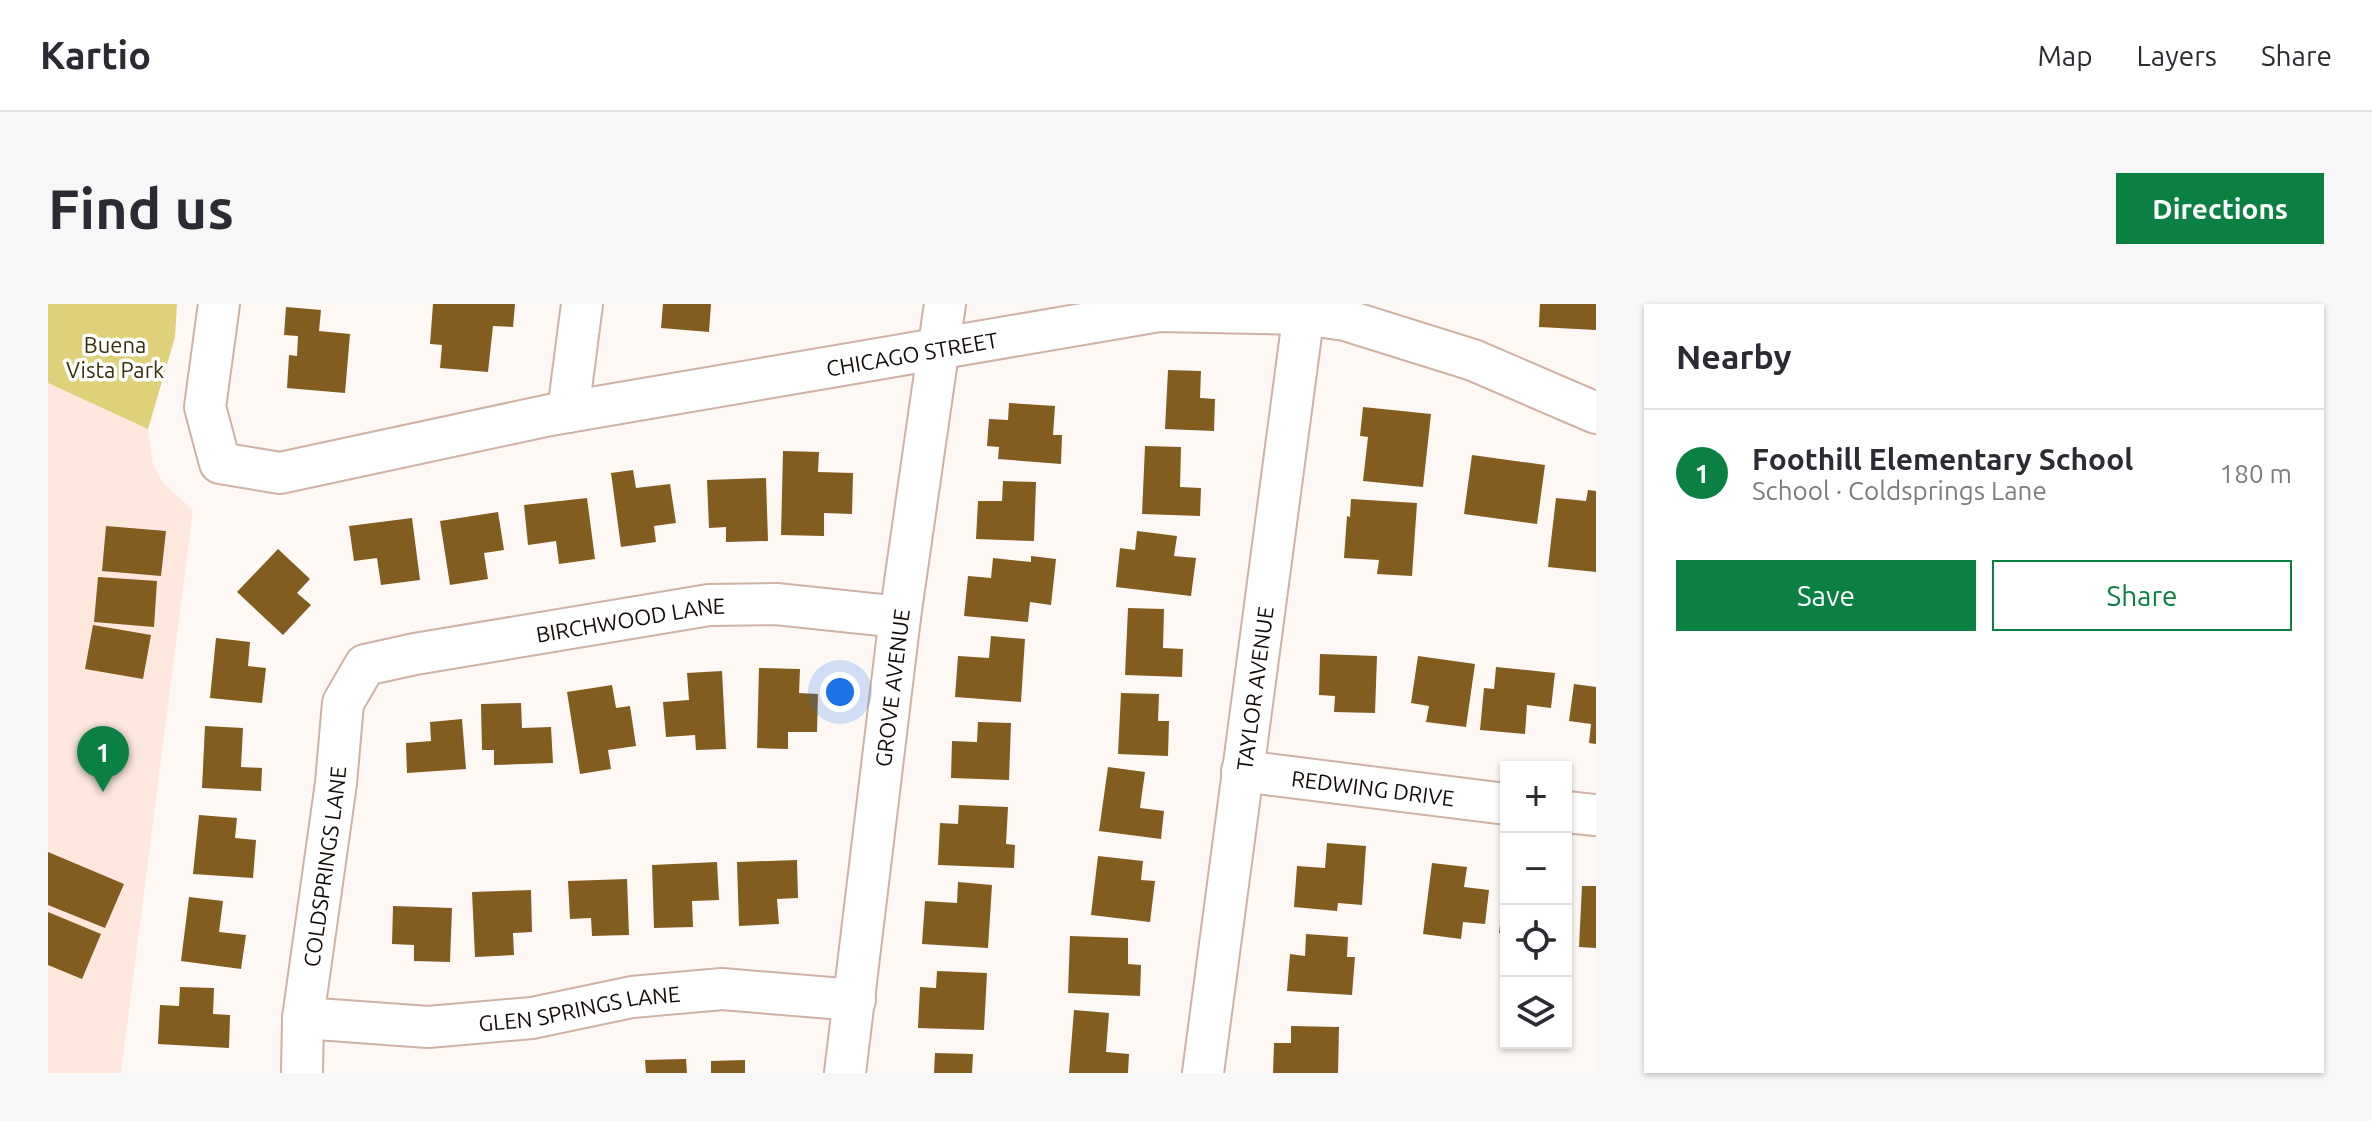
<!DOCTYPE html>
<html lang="en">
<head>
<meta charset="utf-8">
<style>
	:root { --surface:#fff; --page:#f7f7f7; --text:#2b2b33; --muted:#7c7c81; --line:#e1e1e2; --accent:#0b8043 }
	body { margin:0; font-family:Ubuntu,sans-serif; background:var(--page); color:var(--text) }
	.controls { position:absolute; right:24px; bottom:24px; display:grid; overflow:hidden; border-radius:0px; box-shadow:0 2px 6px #0004 }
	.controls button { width:72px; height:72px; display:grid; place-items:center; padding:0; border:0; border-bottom:2px solid var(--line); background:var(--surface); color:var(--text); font:40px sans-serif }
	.you { position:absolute; left:792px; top:388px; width:28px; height:28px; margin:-20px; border:6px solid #fff; border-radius:50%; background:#1a73e8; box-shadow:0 0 0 12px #1a73e833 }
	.badge { display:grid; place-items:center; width:52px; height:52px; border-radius:50%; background:var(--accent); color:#fff; font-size:26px; font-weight:700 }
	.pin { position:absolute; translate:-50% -66px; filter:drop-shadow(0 2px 4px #0008) }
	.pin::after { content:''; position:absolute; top:42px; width:28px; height:24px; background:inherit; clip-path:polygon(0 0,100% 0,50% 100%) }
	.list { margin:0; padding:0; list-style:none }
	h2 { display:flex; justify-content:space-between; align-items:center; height:104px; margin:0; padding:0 32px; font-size:34px }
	h2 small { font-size:26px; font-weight:400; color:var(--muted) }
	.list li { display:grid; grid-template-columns:52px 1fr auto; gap:24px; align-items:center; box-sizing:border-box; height:128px; padding:0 32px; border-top:2px solid var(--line) }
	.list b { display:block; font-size:30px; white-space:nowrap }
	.list p { margin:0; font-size:26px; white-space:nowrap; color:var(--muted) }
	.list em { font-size:26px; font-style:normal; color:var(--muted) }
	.actions { display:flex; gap:16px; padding:24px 32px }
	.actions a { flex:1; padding:18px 0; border:2px solid var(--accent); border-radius:0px; text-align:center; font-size:28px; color:var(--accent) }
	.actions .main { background:var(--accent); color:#fff }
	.icon { flex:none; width:44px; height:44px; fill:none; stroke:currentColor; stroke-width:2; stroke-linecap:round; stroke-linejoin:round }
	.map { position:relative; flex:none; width:1548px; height:769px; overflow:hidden; border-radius:0px }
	header { display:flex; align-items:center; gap:48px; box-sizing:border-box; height:112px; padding:0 40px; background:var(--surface); border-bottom:2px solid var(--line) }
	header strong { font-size:38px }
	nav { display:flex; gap:44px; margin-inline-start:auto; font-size:28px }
	.intro { display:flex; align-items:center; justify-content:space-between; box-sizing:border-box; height:192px; padding:0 48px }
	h1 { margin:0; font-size:56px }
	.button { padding:20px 36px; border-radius:0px; background:var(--accent); color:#fff; font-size:28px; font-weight:700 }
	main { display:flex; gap:48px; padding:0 48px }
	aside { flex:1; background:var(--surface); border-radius:0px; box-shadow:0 2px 6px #0004 }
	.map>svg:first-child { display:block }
	.built { fill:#fee8dd }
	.green { fill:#dfd17a }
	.building { fill:#835c1f }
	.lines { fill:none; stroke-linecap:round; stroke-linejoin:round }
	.minor-casing { stroke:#ceb2a4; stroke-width:44 }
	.minor { stroke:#fff; stroke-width:40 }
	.labels { text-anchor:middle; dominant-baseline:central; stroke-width:7; stroke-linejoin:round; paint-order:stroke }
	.park-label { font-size:22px; fill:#38320a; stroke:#fff }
	.street-label { font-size:22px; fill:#150c08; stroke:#fff }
</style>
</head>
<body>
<header>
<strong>Kartio</strong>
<nav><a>Map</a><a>Layers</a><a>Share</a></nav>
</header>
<div class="intro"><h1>Find us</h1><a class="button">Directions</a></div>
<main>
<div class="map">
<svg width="1548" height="769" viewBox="0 0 1548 769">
	<rect width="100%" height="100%" fill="#fef8f5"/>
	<path class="built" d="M0,79L100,125L105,160L115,179L145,206L73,769H0Z"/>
	<path class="green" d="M0,0H129L127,33L100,125L0,79Z"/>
	<path class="building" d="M385,0H467L465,23L445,22L440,68L392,64L394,41L382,40Z
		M615,0H663L661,28L613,24Z
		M1492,0H1548V26L1491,23Z
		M238,3L273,6L271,27L302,30L297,89L239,84L241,51L249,52L250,32L236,31Z
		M1120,66L1153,67L1152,94L1167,95L1166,127L1117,125Z
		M961,99L1007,102L1005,131H1014L1013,160L950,155L951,143L939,142L941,115L960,116Z
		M1315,103L1383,110L1375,183L1315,177L1320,133L1312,132Z
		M1097,142L1133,143L1132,183L1153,184L1152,212L1094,210Z
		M735,147L771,148L770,168L805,169L804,210L776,209V232L733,231Z
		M1424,151L1497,161L1489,220L1416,210Z
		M585,166L588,184L622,180L628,219L606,222L608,238L573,243L563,169Z
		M718,174L720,237L678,238V223L661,224L659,176Z
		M955,177L988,178L986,237L928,235L930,197H954Z
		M1540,186L1548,187V268L1500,263L1508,194L1538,197Z
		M539,194L547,255L511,260L508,237L480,241L476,201Z
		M1303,195L1369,199L1364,272L1329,270L1331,256L1296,254L1299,212L1302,213Z
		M450,208L456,246L436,249L440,275L402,281L392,217Z
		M364,214L372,276L333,281L329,254L306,257L301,222Z
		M58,222L118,227L113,272L54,267Z
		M1089,227L1129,232L1126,252L1148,254L1143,292L1068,283L1072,244L1087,246Z
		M230,245L262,275L249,289L263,301L235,331L189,288Z
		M983,252L1008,255L1003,301L982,298L980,318L916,312L920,272L943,274L945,254L983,258Z
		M50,273L109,277L106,323L46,318Z
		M1080,304L1116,305L1115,344L1135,345L1134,373L1077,371Z
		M45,321L103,331L95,375L37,365Z
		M943,332L977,335L973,398L907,393L910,352L941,354Z
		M168,334L202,338L200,362L218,364L214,399L162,394Z
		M1272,350L1329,352L1327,409L1286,408L1287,392L1271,391Z
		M1370,352L1427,360L1418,423L1378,418L1381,402L1363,399Z
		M1448,363L1507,369L1503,404L1479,401L1477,430L1432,426L1436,384L1446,385Z
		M711,364L752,365L751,389L770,390L769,428H740V445L709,444Z
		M674,367L678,445L648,446L647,431L618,433L615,398L641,396L639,369Z
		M1526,380L1548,383V440L1541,439L1543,420L1521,417Z
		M564,381L568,404L582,402L588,442L560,446L563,465L532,470L519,388Z
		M1073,389L1111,390L1110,417H1121L1120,452L1070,450Z
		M473,399L474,424L503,423L505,459L446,461V446H434L433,400Z
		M414,415L418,465L359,469L358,439L383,437L382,418Z
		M930,418L963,419L961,476L903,474L904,437L929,438Z
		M157,422L195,424L193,463L214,464L213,487L154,484Z
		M1060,463L1097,468L1092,504L1116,507L1113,535L1051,527Z
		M911,501L960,503L958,540L967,541L966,564L890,561L892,519L910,520Z
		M151,511L189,514L187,534L208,536L205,574L145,570Z
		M1279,539L1318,542L1314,601L1290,599L1289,607L1246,603L1249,562L1277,564Z
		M0,548L76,580L57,624L0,601Z
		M1050,552L1095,557L1093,576L1107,577L1102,618L1043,611Z
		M749,556L750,594L729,595L731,620L691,622L689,558Z
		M669,558L671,596L644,597L645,623L606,624L604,561Z
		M1384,559L1419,563L1416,583L1441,586L1437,620L1415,618L1413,635L1375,630Z
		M579,575L581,631L544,632L543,614L522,615L520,577Z
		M910,578L944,581L940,644L874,640L877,597L909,599Z
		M1534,582H1548V644L1531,643Z
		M483,586L484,628L465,629L466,651L427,653L424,588Z
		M141,593L175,597L171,628L198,631L193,665L133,657Z
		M1455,596H1458V630L1451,629Z
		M345,602L404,604L402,658L366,657V641L344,640Z
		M0,608L53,630L34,675L0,661Z
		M1258,630L1300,633L1299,653H1307L1304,691L1239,687L1242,650L1257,652Z
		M1022,632L1080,634V660L1093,661L1092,692L1020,689Z
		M889,667L939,669L936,726L870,724L872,683L888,684Z
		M132,683L166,684L165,710L182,711L181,744L110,740L112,701L131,702Z
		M1026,706L1061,709L1058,748L1081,750L1080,769H1021Z
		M1243,722L1291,723L1290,769H1225L1226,739H1243Z
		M887,749L925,750L924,769H886Z
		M638,755L639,769H598L597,756Z
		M697,756V769H663V757Z"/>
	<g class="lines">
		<g class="minor-casing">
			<g id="minor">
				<path id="s1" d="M171,0L157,103L172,159L232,169L502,111L1111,7L1255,10L1297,16L1425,56L1548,109"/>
				<path d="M520,108L534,0"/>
				<path id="s2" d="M1194,467L1458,500"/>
				<path d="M1518,508L1548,511"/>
				<path id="s3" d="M255,714L380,723L484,714L584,693L674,685L807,696"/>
				<path id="s4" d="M254,769L255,714L288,479L295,399L317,361L367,350L661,301L728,300L852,313"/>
				<path id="s5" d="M797,769L852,313L897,0"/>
				<path id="s6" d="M1155,769L1257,0"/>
			</g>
		</g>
		<use href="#minor" class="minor"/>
	</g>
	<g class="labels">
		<g class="park-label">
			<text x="67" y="40">Buena<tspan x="67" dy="25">Vista Park</tspan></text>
		</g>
		<g class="street-label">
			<text stroke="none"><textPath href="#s1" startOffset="866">CHICAGO STREET</textPath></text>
			<text stroke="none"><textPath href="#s4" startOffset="686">BIRCHWOOD LANE</textPath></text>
			<text stroke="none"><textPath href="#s5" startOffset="388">GROVE AVENUE</textPath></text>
			<text stroke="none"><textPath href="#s6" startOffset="388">TAYLOR AVENUE</textPath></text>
			<text stroke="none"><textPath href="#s2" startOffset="132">REDWING DRIVE</textPath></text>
			<text stroke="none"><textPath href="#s4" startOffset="208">COLDSPRINGS LANE</textPath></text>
			<text stroke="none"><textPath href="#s3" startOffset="278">GLEN SPRINGS LANE</textPath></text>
		</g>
	</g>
</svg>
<div class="controls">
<button>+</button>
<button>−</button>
<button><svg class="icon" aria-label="locate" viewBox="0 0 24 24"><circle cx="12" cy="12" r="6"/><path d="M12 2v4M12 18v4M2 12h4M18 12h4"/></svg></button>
<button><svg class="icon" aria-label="layers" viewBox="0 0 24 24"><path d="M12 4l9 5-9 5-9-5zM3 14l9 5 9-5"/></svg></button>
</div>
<div class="you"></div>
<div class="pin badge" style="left:55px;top:488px">1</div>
</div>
<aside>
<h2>Nearby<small></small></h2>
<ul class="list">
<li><span class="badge">1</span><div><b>Foothill Elementary School</b><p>School · Coldsprings Lane</p></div><em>180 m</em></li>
</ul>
<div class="actions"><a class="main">Save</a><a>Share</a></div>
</aside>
</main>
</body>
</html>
